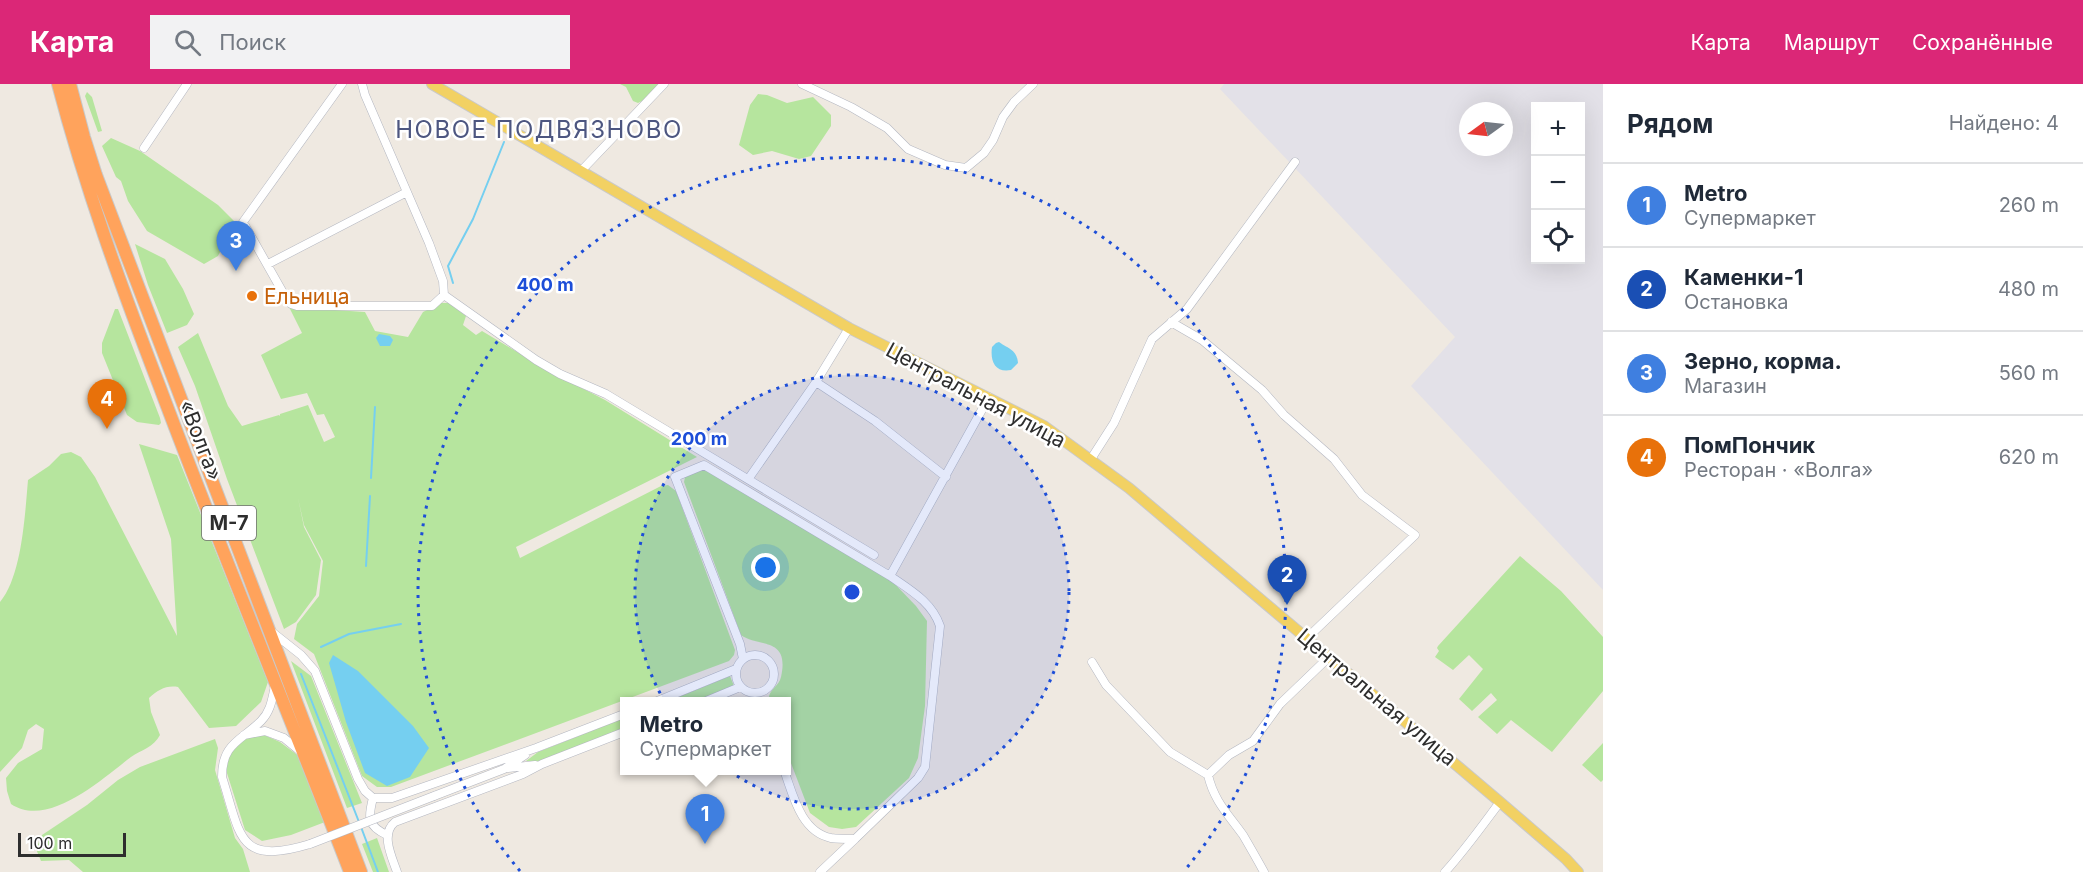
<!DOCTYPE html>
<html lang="ru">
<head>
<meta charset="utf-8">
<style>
	:root { --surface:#fff; --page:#f2f2f3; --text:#1f2937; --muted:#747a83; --line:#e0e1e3; --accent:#db2777 }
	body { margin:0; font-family:Inter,sans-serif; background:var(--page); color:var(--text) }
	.controls { position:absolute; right:18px; top:18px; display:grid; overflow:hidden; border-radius:0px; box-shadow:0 6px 24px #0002 }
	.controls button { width:54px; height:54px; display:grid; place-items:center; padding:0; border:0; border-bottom:2px solid var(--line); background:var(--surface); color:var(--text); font:30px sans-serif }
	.compass { position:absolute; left:1459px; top:18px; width:54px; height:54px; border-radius:50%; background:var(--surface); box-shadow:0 6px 24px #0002; rotate:255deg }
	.scale { position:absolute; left:18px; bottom:15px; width:108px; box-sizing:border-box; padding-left:6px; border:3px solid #2e2e2e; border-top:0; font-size:16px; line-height:21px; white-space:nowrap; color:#2e2e2e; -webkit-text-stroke:4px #fff; paint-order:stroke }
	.you { position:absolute; left:766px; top:484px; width:21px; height:21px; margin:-15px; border:4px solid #fff; border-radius:50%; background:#1a73e8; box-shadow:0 0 0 9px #1a73e833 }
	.badge { display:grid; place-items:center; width:39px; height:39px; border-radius:50%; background:var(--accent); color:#fff; font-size:20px; font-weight:700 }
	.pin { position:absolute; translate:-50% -50px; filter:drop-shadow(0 2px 3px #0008) }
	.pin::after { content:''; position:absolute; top:32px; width:21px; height:18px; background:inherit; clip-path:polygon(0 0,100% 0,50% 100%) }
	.popup { position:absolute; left:620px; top:613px; width:171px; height:78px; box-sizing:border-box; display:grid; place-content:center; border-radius:0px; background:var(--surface); filter:drop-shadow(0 2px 4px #0005); font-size:20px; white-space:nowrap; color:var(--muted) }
	.popup b { font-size:22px; color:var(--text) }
	.popup::after { content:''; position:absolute; left:50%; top:100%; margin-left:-12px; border:12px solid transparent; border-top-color:var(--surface) }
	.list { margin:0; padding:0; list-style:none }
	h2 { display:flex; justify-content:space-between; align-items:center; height:78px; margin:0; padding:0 24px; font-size:26px }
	h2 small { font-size:20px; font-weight:400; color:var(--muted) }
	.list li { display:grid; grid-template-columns:39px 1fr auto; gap:18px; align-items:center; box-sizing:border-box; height:84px; padding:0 24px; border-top:2px solid var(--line) }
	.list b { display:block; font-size:22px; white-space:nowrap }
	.list p { margin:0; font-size:20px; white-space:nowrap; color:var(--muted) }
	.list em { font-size:20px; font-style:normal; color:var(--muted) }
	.icon { flex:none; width:33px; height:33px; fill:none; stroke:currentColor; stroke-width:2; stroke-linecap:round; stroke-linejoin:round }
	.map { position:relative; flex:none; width:1603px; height:788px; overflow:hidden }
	header { display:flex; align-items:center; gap:36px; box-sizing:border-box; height:84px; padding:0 30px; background:var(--accent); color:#fff }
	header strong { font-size:28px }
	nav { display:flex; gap:33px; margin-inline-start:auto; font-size:21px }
	.search { width:420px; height:54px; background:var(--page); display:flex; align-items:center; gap:15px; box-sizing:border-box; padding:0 21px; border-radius:0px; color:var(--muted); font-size:22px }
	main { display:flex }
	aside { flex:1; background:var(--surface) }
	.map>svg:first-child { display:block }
	.industrial { fill:#e3e1e8; fill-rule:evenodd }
	.green { fill:#b6e59e }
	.water { fill:#75cff0 }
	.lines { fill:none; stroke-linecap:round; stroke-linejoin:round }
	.stream { stroke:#75cff0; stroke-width:2 }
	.minor-casing { stroke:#b4b7c1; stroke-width:9 }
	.major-casing { stroke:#c9c9c9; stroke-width:12 }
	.highway-casing { stroke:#c9c9c9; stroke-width:14 }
	.minor { stroke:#fff; stroke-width:8 }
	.major { stroke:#f2d163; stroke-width:10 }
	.highway { stroke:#ffa35c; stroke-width:12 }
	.minor-bridge-casing { stroke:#b4b7c1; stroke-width:9; stroke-linecap:butt }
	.minor-bridge { stroke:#fff; stroke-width:8 }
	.ring { fill:none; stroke:#1d4ed8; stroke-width:3; stroke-dasharray:3 6 }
	.food-dot { fill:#e8710a; stroke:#fff; stroke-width:2 }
	.labels { text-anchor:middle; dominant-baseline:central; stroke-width:5; stroke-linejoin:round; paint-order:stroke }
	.shield { fill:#fff; stroke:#6d6d6d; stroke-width:1.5 }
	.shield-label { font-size:20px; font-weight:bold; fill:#2e2e2e }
	.food-label { font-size:21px; fill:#c56008; stroke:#fff; text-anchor:start }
	.street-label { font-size:21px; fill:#2e2e2e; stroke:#fff }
	.quarter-label { font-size:24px; letter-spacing:1.5px; fill:#4d5680; stroke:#fff }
	.centre { fill:#1d4ed8; stroke:#fff; stroke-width:3 }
	.ring-label { font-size:18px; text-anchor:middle; font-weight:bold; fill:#1d4ed8; stroke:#fff; stroke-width:5; stroke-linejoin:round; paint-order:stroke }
</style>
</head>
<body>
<header>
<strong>Карта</strong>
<div class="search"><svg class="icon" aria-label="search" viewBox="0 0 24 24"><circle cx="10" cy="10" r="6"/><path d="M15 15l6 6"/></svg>Поиск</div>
<nav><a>Карта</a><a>Маршрут</a><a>Сохранённые</a></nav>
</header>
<main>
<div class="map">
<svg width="1603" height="788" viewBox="0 0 1603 788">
	<rect width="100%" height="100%" fill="#efe9e1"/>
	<path class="industrial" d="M1224,0H1603V506L1411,302L1455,253L1220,5ZM1536,22H1580V176H1536ZM1468,27H1504V63H1468Z"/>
	<path class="green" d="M620,0H659L644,16L638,19L633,17L626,3Z
		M87,8L92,13L102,47L98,48L85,12Z
		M758,10L767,11L787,19L813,13L831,31V42L811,72L799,75L772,67L753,71L739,61L750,21Z
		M111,54L140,67L218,121L235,138L218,172L204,180L147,147L128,117L121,97L116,93L102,62Z
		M135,160L165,175L183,205L194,230L187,241L167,249L148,201Z
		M441,219H449L466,232L463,241L476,251L482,247L551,288L605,316L697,373L516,463L520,474L661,402L668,401L676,407L735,566L734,571L729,577L391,703H377L362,692L314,570L294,555L297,540L319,512L323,477L304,441L298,414L304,443L321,476L316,511L296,538L284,545L227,395L195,302L178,263L198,249L228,322L242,342L279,331L280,332V330L308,321L324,358L335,353L324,330L317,331L307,309L281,315L261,271L302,249L289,223L365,228L375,247L408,253L423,228Z
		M115,225H118L160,334L161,339L159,341L137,338L127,331L102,269V259Z
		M139,360L177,371L268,598L261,618L236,642L209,644L178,603C166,601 158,606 149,614L151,628L160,651C154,663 141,666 131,673C102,695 48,745 11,720L7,707L6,694L18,679L42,665L44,645L36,640L28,646L22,664L0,688V518C22,492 25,430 28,396L49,382L61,370L71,368L81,373L95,393L177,552L171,455Z
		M703,382L890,495L916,522L927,537L925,622L918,674L909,694L856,743L842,745L829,743L810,729L786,666V618L769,617C767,606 779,603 781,593C790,552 758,564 741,551L684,398L685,393Z
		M1520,472L1561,507L1603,553V607L1552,668L1511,636L1497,650L1478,633L1497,616L1491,609L1472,627L1459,615L1483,585L1469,571L1453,586L1435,573L1439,567L1437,564L1438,562Z
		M291,577L311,592L362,719L347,724Z
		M730,592L734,602L695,617L666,618Z
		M624,634V645L541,677H526L538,668Z
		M264,651L280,658L300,673L325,738L291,751L262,757L245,746L226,686L230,669L244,654Z
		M215,655L218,664L215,686L235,754L243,765L250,788H83L69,776L41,777L36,765L42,751L87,721L118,696L140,683Z
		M1603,659V696L1601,698L1582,681Z
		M377,754L389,788H373L362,760Z"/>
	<path class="water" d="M379,250L390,252L393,256L390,262H380L376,254Z
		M999,258C1009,265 1017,266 1018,279L1011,286C995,289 990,277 992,263L996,259Z
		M333,571L358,587L413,642L429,664L410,693L387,702L365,689L346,638L329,579Z"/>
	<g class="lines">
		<path class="stream" d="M453,199L448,182L473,135L504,58
			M371,394L375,323
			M366,482L370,412
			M321,563L349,550L401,540
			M301,590L359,738
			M361,743L378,788"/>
		<g class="minor-casing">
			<path id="minor" d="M342,0L243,138L286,214L291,220L297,222H432L444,211L443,197L429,159L365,11L362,0
				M802,0L851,23L887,44L908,65L945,81L966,84L984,69L993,56L1003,33L1014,18L1033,0
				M144,64L187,0
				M581,87L664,0
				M268,180L407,108
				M444,211L536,276L560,290L606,310L874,471
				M1171,238L1202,256L1262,306L1284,331L1334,375L1362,411L1415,451L1307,554
				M816,298L875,337L946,393
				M1091,375L1114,339L1152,255L1187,225L1295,78
				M749,394L816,298L849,244
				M272,548L301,571L315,587L358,695L365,707L373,714H392L536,664L624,630
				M736 590a19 19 0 1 1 38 0a19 19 0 1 1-38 0Z
				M743,575L740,560L675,393L704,381L890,492
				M1092,578L1106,601L1170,668L1208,691L1229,671L1253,657L1280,620L1329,573
				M275,602C272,615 271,627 261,637C241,657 222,659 222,693C241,752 237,782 310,760
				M655,618L736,585
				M704,618L740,603
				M244,651L265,647L284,654L301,668
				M508,684L535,681
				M784,686C793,711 801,748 831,754C838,755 847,755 855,755L820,788
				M1208,691C1214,717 1228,730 1243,751C1250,763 1257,775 1264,788
				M434,712L504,685L525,671
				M373,714C368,733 367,742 387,751
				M855,755L918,694L925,683L940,542C932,518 910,506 890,492L989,313
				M397,788C392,773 380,750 395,738L523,690L542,680L624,648
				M1445,788C1465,766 1482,742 1500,718"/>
		</g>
		<g class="major-casing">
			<path id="major" d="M432,0L849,244L1044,342L1129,404L1500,718L1566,775L1578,788"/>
		</g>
		<g class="highway-casing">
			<path id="highway" d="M58,0C85,103 121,202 159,301C220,464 287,625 350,788
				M70,0L84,53L96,91L361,788"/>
		</g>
		<use href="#minor" class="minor"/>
		<use href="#major" class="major"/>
		<use href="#highway" class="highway"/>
		<g class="minor-bridge-casing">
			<path id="minor-bridge" d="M310,760L434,712"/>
		</g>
		<use href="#minor-bridge" class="minor-bridge"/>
	</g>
	<circle cx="852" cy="508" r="217" fill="#1d4ed8" fill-opacity=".12"/>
	<g class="ring">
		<circle cx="852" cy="508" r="217"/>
		<path d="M520 787A434 434 0 1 1 1184 787"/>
	</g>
	<circle class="food-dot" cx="252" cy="212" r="6"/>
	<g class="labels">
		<rect class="shield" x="202" y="422" width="54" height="34" rx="4.5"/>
		<g class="shield-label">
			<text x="229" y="439">М-7</text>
		</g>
		<g class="food-label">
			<text x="264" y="212">Ельница</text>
		</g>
		<g class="street-label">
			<text transform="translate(976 311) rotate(28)">Центральная улица</text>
			<text transform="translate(201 356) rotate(69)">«Волга»</text>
			<text transform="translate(1377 613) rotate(40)">Центральная улица</text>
		</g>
		<g class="quarter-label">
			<text x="539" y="45">НОВОЕ ПОДВЯЗНОВО</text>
		</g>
	</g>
	<circle cx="852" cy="508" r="9" class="centre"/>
	<g class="ring-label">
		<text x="545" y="207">400 m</text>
		<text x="699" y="361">200 m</text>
	</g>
</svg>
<div class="controls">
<button>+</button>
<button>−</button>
<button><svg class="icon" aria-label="locate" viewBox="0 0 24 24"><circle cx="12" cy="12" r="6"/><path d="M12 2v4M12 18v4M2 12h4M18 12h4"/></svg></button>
</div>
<svg class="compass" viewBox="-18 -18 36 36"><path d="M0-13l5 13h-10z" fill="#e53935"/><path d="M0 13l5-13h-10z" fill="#747a83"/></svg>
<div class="scale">100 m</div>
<div class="you"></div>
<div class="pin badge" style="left:705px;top:760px;background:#3f7fe0">1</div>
<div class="popup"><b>Metro</b>Супермаркет</div>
<div class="pin badge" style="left:1287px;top:521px;background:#1a4fb4">2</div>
<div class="pin badge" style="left:236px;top:187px;background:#3f7fe0">3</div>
<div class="pin badge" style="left:107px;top:345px;background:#e8710a">4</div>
</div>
<aside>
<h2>Рядом<small>Найдено: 4</small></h2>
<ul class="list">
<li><span class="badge" style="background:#3f7fe0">1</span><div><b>Metro</b><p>Супермаркет</p></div><em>260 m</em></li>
<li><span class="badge" style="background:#1a4fb4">2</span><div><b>Каменки-1</b><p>Остановка</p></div><em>480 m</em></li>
<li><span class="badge" style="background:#3f7fe0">3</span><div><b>Зерно, корма.</b><p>Магазин</p></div><em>560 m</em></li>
<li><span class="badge" style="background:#e8710a">4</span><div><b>ПомПончик</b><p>Ресторан · «Волга»</p></div><em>620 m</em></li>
</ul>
</aside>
</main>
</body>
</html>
